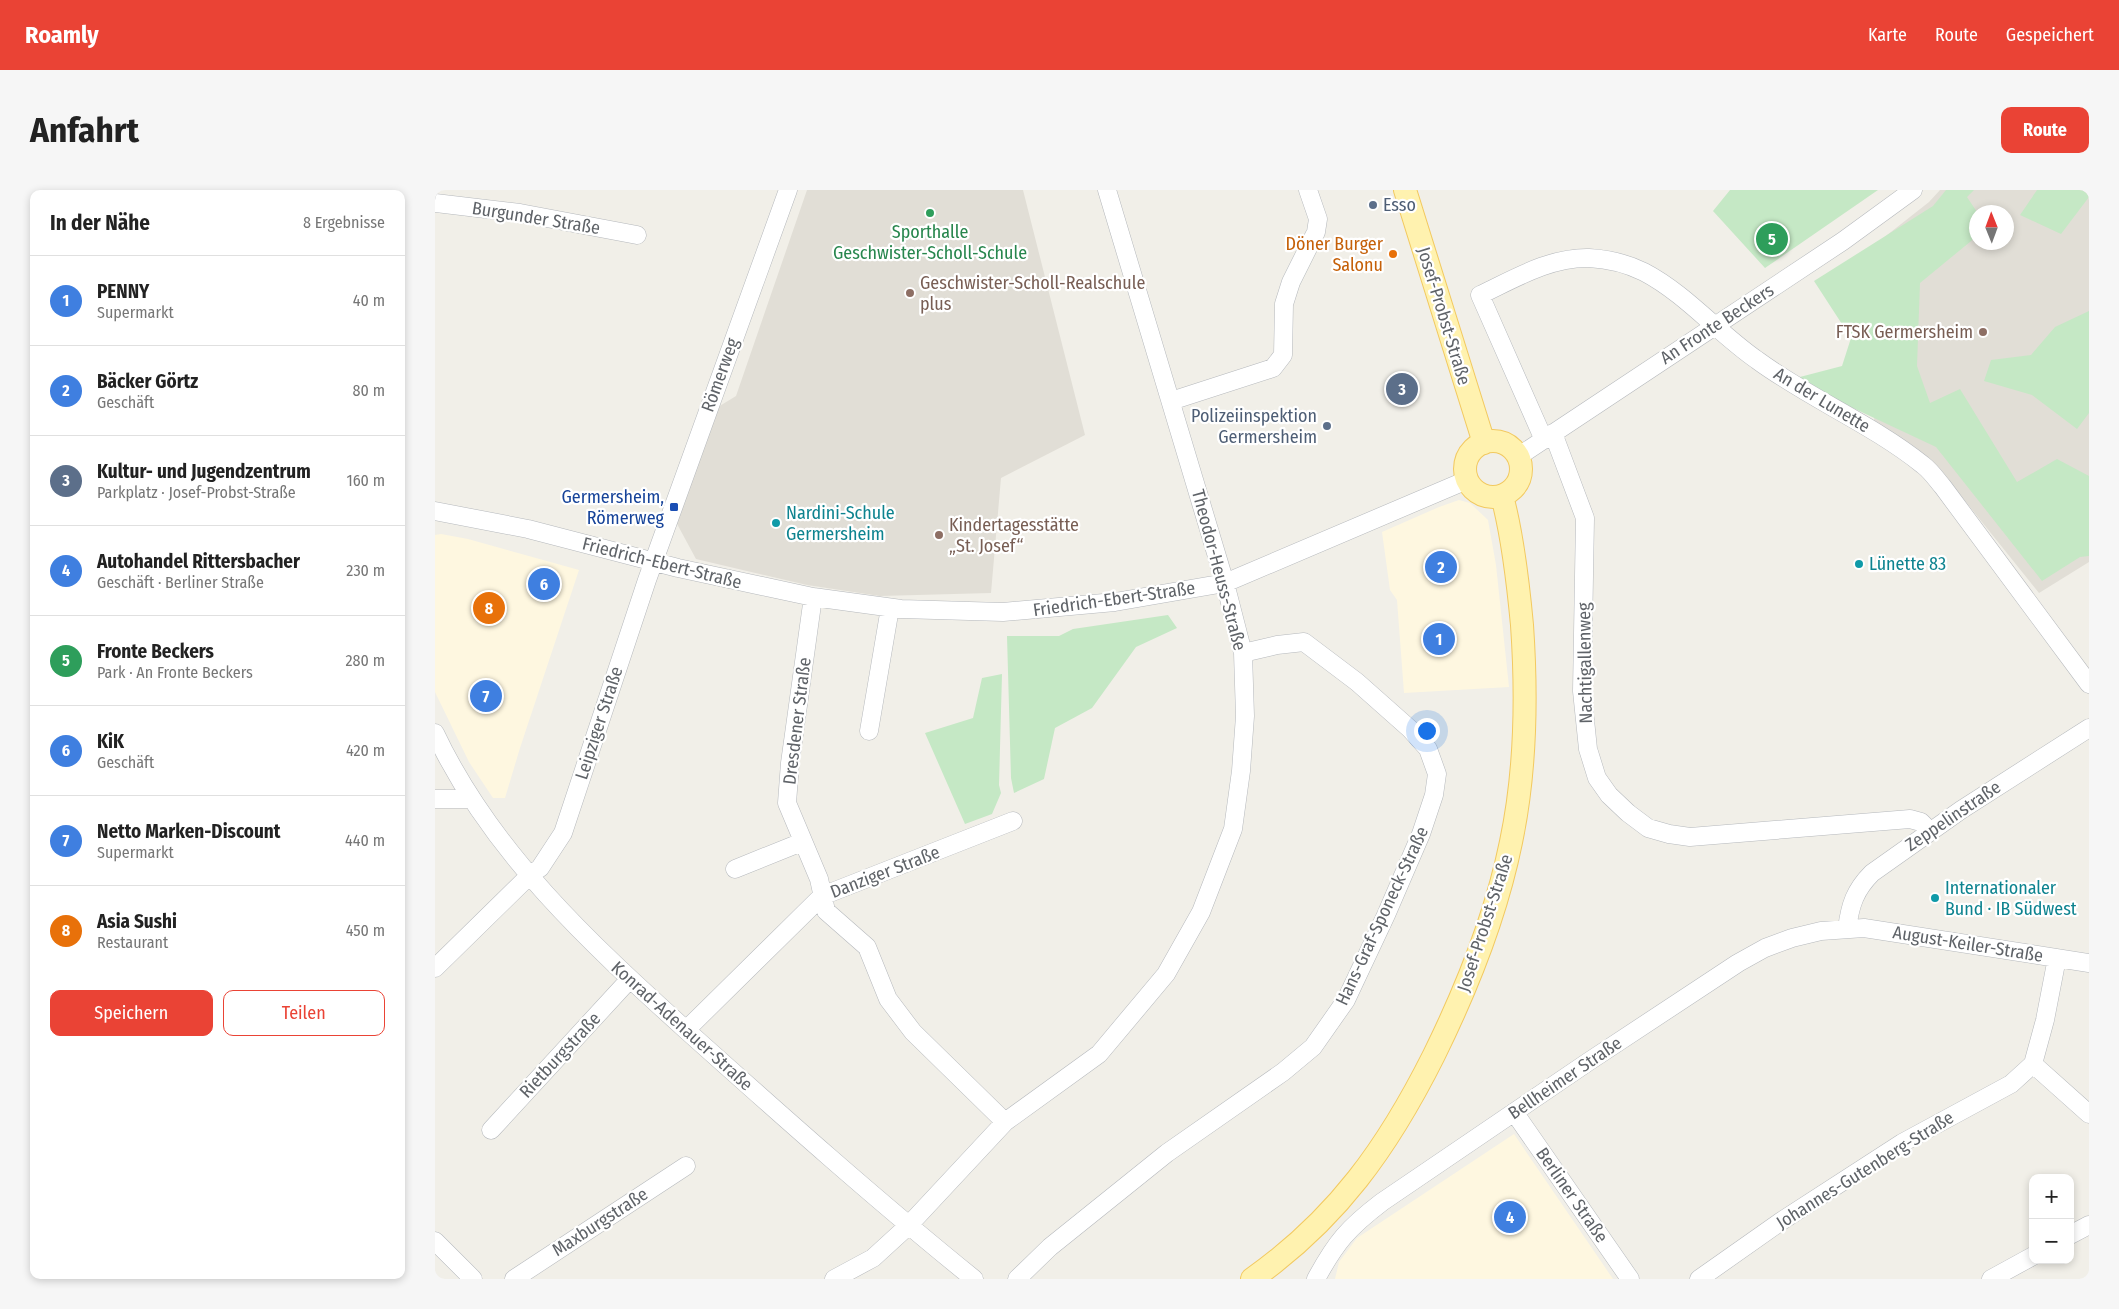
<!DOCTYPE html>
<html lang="de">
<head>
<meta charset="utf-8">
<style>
	:root { --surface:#fff; --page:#f6f6f6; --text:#222; --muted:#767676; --line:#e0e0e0; --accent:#ea4335 }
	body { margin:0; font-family:"Fira Sans Condensed",sans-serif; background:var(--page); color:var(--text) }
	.controls { position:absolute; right:15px; bottom:15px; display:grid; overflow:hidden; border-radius:10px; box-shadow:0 2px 8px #0003 }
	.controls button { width:45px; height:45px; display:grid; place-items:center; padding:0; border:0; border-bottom:1px solid var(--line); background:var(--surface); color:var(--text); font:25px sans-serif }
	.compass { position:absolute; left:1534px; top:15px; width:45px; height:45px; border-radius:50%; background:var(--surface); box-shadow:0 2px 8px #0003; rotate:359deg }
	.you { position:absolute; left:991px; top:540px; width:18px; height:18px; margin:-12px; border:4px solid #fff; border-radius:50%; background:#1a73e8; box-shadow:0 0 0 8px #1a73e833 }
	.badge { display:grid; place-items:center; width:32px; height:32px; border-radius:50%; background:var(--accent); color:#fff; font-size:16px; font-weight:700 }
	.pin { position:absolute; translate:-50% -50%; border:2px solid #fff; box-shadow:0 1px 5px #0006 }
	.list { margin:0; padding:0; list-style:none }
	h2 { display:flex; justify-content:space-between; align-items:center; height:65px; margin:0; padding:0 20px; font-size:21px }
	h2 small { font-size:16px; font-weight:400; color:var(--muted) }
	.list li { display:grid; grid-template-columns:32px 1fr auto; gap:15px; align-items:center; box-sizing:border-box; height:90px; padding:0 20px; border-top:1px solid var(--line) }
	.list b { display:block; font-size:19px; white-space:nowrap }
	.list p { margin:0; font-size:16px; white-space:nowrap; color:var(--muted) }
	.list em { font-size:16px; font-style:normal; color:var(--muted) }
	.actions { display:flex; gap:10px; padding:15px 20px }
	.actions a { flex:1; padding:11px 0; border:1px solid var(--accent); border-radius:10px; text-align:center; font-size:18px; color:var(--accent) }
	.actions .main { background:var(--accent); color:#fff }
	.map { position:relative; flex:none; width:1654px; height:1089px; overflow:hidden; border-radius:10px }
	header { display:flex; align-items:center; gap:30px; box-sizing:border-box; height:70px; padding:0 25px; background:var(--accent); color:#fff }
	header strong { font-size:24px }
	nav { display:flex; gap:28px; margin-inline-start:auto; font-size:18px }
	.intro { display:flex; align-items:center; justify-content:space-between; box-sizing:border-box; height:120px; padding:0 30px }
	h1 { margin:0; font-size:35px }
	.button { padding:12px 22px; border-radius:10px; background:var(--accent); color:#fff; font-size:18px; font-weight:700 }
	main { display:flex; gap:30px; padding:0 30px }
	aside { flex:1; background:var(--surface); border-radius:10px; box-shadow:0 2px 8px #0003 }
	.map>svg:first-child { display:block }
	.commercial { fill:#fef7e0 }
	.education { fill:#e1ded6; fill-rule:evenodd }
	.green { fill:#c5e8c5 }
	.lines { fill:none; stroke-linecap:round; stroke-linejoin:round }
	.minor-casing { stroke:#b5b8bc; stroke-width:19 }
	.major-casing { stroke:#f2c960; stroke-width:24 }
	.minor { stroke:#fff; stroke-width:18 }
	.major { stroke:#fff2af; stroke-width:22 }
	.service-dot { fill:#5c6f8a; stroke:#fff; stroke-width:2 }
	.leisure-dot { fill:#2e9e5b; stroke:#fff; stroke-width:2 }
	.food-dot { fill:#e8710a; stroke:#fff; stroke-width:2 }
	.education-dot { fill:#8d6e63; stroke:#fff; stroke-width:2 }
	.transit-dot { fill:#1a4fb4; stroke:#fff; stroke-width:2 }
	.culture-dot { fill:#0f9aa8; stroke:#fff; stroke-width:2 }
	.labels { text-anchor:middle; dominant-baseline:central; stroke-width:4.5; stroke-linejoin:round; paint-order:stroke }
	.service-label { font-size:18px; fill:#4e5e75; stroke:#fff; text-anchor:start }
	.street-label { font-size:18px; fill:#5f6368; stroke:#fff }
	.leisure-label { font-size:18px; fill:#27864d; stroke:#fff }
	.food-label { font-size:18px; fill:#c56008; stroke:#fff; text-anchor:end }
	.education-label { font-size:18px; fill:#785e54; stroke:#fff; text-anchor:start }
	.transit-label { font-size:18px; fill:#164399; stroke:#fff; text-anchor:end }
	.culture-label { font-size:18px; fill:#0d838f; stroke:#fff; text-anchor:start }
</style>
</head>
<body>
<header>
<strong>Roamly</strong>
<nav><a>Karte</a><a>Route</a><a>Gespeichert</a></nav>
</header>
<div class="intro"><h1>Anfahrt</h1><a class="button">Route</a></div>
<main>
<aside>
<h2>In der Nähe<small>8 Ergebnisse</small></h2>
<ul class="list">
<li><span class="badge" style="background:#3f7fe0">1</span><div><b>PENNY</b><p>Supermarkt</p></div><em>40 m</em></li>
<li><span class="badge" style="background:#3f7fe0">2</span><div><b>Bäcker Görtz</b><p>Geschäft</p></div><em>80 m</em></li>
<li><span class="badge" style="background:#5c6f8a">3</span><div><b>Kultur- und Jugendzentrum</b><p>Parkplatz · Josef-Probst-Straße</p></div><em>160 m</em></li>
<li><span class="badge" style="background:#3f7fe0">4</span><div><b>Autohandel Rittersbacher</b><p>Geschäft · Berliner Straße</p></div><em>230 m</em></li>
<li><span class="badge" style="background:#2e9e5b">5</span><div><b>Fronte Beckers</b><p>Park · An Fronte Beckers</p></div><em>280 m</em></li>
<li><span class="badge" style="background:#3f7fe0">6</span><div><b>KiK</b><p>Geschäft</p></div><em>420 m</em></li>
<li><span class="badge" style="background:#3f7fe0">7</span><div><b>Netto Marken-Discount</b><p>Supermarkt</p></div><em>440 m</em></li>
<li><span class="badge" style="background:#e8710a">8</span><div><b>Asia Sushi</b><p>Restaurant</p></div><em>450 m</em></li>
</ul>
<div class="actions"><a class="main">Speichern</a><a>Teilen</a></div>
</aside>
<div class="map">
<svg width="1654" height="1089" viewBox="0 0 1654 1089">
	<rect width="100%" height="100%" fill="#f1efe8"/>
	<path class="commercial" d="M1024,310L1035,313L1053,330L1061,375L1074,497L969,503L962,410L955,400L947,342L1004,317Z
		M6,344L33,349L144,380L85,558L70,608H58L34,572L0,502V345Z
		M1079,944L1178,1089H900L904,1072L922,1048Z"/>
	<path class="education" d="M372,0H588L650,245L566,288L556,403L445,406L372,395L261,369L241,332L283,217L301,206Z
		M1505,0H1654V372L1604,403L1514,291L1439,232L1447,49L1494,12ZM1542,22H1572V52H1542Z"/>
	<path class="green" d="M1295,0H1443L1330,78L1278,21Z
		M1511,0H1539L1532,7L1542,22L1541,47L1485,93L1482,176L1495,213L1525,199L1582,292L1622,269L1654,286V366L1645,367L1607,391L1501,257L1403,211L1361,188L1407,176L1416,148L1379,91L1498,16Z
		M1602,0H1654V7L1626,44L1585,25Z
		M1654,121V223L1642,239L1597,205L1549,191L1556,170L1596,165L1620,137Z
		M733,425L742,438L701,457L657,518L620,538L609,589L579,603L576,588L572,446H624L638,439Z
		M567,484L564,595L566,603L557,624L530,634L490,543L538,528L547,488Z"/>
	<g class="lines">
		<g class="minor-casing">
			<path id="minor" d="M0,13L85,23L202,45
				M736,211L838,178L848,165L849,114L856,92L881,42L883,29L873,0
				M1118,243L1150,328L1147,501L1153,559L1162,588L1174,605L1193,623L1213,638L1234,644L1255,647L1475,629L1486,632L1495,641
				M1109,250L1045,105C1079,89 1115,67 1154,68C1172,69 1193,74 1209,82C1251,104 1283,143 1322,170C1375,209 1437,234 1488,275C1496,281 1502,290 1508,297L1654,494
				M1084,266L1408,51L1478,0
				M0,321L93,339L243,378L378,407L466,419L568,422L680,412L790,393L1032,290
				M378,407L355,573L352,613L384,689L391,721L432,757L453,809L478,842L570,932
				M434,541L455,418
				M0,543C56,662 155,753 251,840C346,925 440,1009 539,1089
				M0,609H37
				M300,679L367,652
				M1412,739C1415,715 1420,700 1437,683L1526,620L1654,538
				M1622,768L1610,830L1598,874L1654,924
				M0,778L95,685L105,678L128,643L212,390L353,0
				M251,840L387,706L578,631
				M1079,922L1195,1089
				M56,940L194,790
				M1635,1045L1654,1035
				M0,1051L38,1089
				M79,1089L251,976
				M399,1089L438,1068L473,1036L570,932L664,864L731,784L766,722L798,639L806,581L810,526L808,463L790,393L672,0
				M582,1089L615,1057L732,963L848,882L878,857L911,810L951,725L986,644L999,605L1002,584L993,559L975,539L922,492L869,452L842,455L808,463
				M881,1089C901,1052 913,1038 947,1012L1153,872L1303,773L1330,758L1357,748L1386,741L1429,738L1654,773
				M1264,1089L1345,1032L1467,953L1576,894L1598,874
				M1556,1089L1598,1066"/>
		</g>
		<g class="major-casing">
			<path id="major" d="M970,0L1049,253
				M1030 279a28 28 0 1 1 56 0a28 28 0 1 1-56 0Z
				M817,1089C902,1029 953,957 999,865C1032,798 1061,726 1076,652C1091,581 1092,507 1087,435C1083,392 1078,347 1067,306"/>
		</g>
		<use href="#minor" class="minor"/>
		<use href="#major" class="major"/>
	</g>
	<g class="service-dot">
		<circle cx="938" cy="15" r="5"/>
		<circle cx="892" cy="236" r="5"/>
	</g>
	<circle class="leisure-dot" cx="495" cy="23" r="5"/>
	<circle class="food-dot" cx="958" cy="64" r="5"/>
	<g class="education-dot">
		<circle cx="475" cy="103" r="5"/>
		<circle cx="1548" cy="142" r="5"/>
		<circle cx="504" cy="345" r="5"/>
	</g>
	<rect class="transit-dot" x="234" y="312" width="10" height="10" rx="2.5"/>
	<g class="culture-dot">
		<circle cx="341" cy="333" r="5"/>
		<circle cx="1424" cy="374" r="5"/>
		<circle cx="1500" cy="708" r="5"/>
	</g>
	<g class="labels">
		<g class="service-label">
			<text x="948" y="15">Esso</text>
			<text x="882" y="226" text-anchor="end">Polizeiinspektion<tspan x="882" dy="21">Germersheim</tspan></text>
		</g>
		<g class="street-label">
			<text transform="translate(101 28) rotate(9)">Burgunder Straße</text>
			<text transform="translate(1009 126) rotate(73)">Josef-Probst-Straße</text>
			<text transform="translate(1282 134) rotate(-33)">An Fronte Beckers</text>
			<text transform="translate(285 185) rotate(-70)">Römerweg</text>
			<text transform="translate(1387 210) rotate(31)">An der Lunette</text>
			<text transform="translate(227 373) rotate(14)">Friedrich-Ebert-Straße</text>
			<text transform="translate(784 380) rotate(75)">Theodor-Heuss-Straße</text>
			<text transform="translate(679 409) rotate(-8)">Friedrich-Ebert-Straße</text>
			<text transform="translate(1150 473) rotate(-91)">Nachtigallenweg</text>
			<text transform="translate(362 531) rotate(-83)">Dresdener Straße</text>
			<text transform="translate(164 533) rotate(-72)">Leipziger Straße</text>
			<text transform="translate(1518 626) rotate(-34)">Zeppelinstraße</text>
			<text transform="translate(450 682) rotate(-21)">Danziger Straße</text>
			<text transform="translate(947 726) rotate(-65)">Hans-Graf-Sponeck-Straße</text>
			<text transform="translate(1050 733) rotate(-72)">Josef-Probst-Straße</text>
			<text transform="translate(1533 754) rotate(9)">August-Keiler-Straße</text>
			<text transform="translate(247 836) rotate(42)">Konrad-Adenauer-Straße</text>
			<text transform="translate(125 865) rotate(-47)">Rietburgstraße</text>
			<text transform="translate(1130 888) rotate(-34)">Bellheimer Straße</text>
			<text transform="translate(1430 980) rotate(-32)">Johannes-Gutenberg-Straße</text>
			<text transform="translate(1137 1005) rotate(55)">Berliner Straße</text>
			<text transform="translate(165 1032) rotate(-33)">Maxburgstraße</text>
		</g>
		<g class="leisure-label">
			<text x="495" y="42">Sporthalle<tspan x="495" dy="21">Geschwister-Scholl-Schule</tspan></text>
		</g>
		<g class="food-label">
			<text x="948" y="54">Döner Burger<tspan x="948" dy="21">Salonu</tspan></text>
		</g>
		<g class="education-label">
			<text x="485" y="93">Geschwister-Scholl-Realschule<tspan x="485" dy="21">plus</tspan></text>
			<text x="1538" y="142" text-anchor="end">FTSK Germersheim</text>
			<text x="514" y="335">Kindertagesstätte<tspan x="514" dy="21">„St. Josef“</tspan></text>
		</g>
		<g class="transit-label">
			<text x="229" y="307">Germersheim,<tspan x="229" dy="21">Römerweg</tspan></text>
		</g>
		<g class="culture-label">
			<text x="351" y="323">Nardini-Schule<tspan x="351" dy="21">Germersheim</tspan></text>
			<text x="1434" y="374">Lünette 83</text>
			<text x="1510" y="698">Internationaler<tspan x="1510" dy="21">Bund · IB Südwest</tspan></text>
		</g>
	</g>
</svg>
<div class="controls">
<button>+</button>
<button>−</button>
</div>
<svg class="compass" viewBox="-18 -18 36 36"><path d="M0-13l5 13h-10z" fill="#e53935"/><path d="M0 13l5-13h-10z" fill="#767676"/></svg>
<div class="you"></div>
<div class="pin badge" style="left:1004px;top:449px;background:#3f7fe0">1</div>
<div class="pin badge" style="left:1006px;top:377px;background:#3f7fe0">2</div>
<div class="pin badge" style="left:967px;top:199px;background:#5c6f8a">3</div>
<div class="pin badge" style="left:1075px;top:1027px;background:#3f7fe0">4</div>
<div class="pin badge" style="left:1337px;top:49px;background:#2e9e5b">5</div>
<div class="pin badge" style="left:109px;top:394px;background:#3f7fe0">6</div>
<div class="pin badge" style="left:51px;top:506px;background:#3f7fe0">7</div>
<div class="pin badge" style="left:54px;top:418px;background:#e8710a">8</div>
</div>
</main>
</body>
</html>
